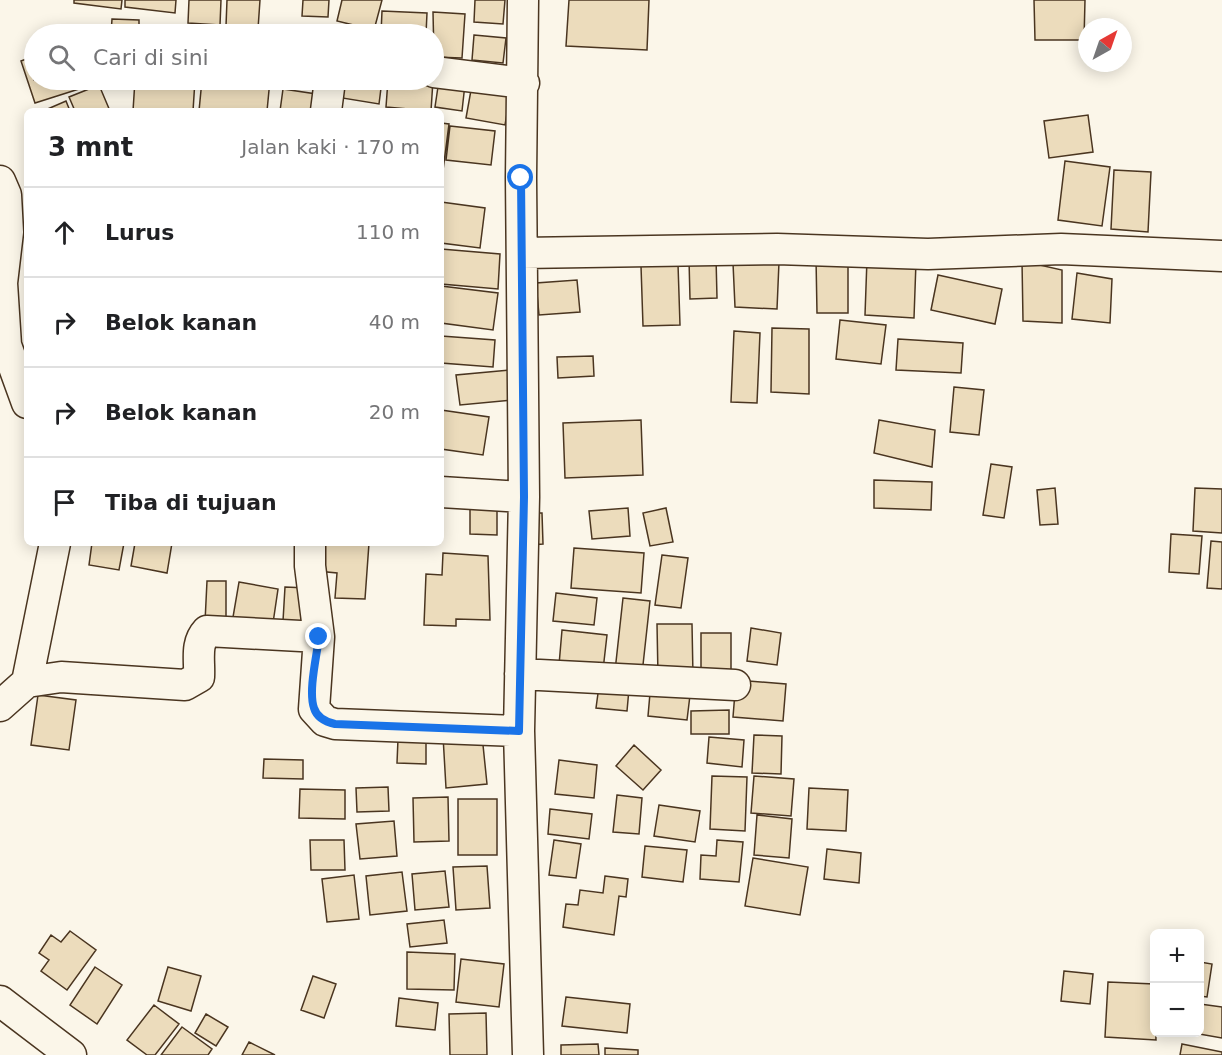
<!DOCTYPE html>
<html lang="id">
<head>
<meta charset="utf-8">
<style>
	:root { --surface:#fff; --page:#f2f2f2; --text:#202124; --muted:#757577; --line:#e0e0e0 }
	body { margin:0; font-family:"DejaVu Sans",sans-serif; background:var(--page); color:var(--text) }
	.controls { position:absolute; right:18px; bottom:18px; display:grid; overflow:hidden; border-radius:9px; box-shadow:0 3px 15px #0003 }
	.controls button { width:54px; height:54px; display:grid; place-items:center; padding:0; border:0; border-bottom:2px solid var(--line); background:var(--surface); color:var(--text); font:30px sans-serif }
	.compass { position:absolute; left:1078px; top:18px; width:54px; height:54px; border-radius:50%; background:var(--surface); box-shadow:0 3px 15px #0003; rotate:40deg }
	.stop { position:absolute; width:18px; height:18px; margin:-14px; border:4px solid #1a73e8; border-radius:50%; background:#fff }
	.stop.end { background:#1a73e8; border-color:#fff; box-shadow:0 2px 6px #0008 }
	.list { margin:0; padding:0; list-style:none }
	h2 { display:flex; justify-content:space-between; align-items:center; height:78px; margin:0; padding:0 24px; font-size:26px }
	h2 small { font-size:20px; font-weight:400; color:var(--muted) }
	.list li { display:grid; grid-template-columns:39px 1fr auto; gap:18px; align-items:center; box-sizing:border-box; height:90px; padding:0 24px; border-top:2px solid var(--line) }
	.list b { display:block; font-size:22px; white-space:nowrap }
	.list em { font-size:20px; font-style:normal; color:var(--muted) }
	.icon { flex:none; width:33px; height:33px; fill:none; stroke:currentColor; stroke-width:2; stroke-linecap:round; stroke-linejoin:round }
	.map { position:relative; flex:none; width:1222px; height:1055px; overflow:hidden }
	.search { position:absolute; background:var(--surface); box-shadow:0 3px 15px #0003; left:24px; top:24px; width:420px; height:66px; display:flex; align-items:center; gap:15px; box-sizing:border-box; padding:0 21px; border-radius:33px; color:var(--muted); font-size:22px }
	.panel { position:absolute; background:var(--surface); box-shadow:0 3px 15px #0003; left:24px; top:108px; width:420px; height:438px; border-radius:9px }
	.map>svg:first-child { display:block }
	.building { fill:#ecdcbc; stroke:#4a3520; stroke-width:1.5 }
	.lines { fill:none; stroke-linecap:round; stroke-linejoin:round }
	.street-casing { stroke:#4a3520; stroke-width:33 }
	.street { stroke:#fbf6e9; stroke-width:30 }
	.route { stroke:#1a73e8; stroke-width:8 }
</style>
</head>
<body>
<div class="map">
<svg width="1222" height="1055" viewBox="0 0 1222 1055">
	<rect width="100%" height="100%" fill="#fbf6e9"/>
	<path class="building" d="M74,0H122L121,9L74,3Z
		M125,0H176L175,13L125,7Z
		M189,0H221L220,25L188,23Z
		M227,0H260L258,29L226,26Z
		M303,0H329L328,17L302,16Z
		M342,0H382L374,30L337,21Z
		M475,0H505L503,24L474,22Z
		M569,0H649L647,50L566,46Z
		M1034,0H1085L1084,40H1035Z
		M382,11L427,13L426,34H381Z
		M433,12L465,14L462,58L434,57Z
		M112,19L139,20V34H111Z
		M474,35L506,38L503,63L472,60Z
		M34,56V80H76L79,89L35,103L21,61Z
		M135,80H195L193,111H133Z
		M202,80H270L267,111H199Z
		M281,80H323L322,84L281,82Z
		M338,80H382L379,104L336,97Z
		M388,80H433L431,111L386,107Z
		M439,80L465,84L462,111L435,107Z
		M99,85L110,111H75L69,97Z
		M283,89L323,95L320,111H280Z
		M471,90L510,97L505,125L466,118Z
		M66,101L70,111H43Z
		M1088,115L1093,152L1049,158L1044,121Z
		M441,123L449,124L442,178H441Z
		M450,126L495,131L491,165L446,160Z
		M1065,161L1110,167L1102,226L1058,220Z
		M1114,170L1151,172L1148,232L1111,229Z
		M441,202L485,208L480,248L441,243Z
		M441,249L500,254L498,289L441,284Z
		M716,257L717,298L690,299L689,259Z
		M816,258H848V313H817Z
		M867,259L916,262L914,318L865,315Z
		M1022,261L1062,270V323L1023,321Z
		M779,262L777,309L735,307L733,263Z
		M678,264L680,325L643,326L641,266Z
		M1077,273L1112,279L1110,323L1072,319Z
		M938,275L1002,289L995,324L931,310Z
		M577,280L580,312L539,315L536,283Z
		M441,286L498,293L493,330L441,323Z
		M840,320L886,325L881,364L836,359Z
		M772,328L809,329V394L771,392Z
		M734,331L760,333L757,403L731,402Z
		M441,336L495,340L493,367L441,363Z
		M898,339L963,343L961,373L896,370Z
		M593,356L594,376L558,378L557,357Z
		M520,369L523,399L460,405L456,375Z
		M954,387L984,390L979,435L950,432Z
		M441,410L489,417L483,455L441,449Z
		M641,420L643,475L565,478L563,423Z
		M879,420L935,430L932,467L874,453Z
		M991,464L1012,467L1004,518L983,515Z
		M874,480L932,482L931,510L874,508Z
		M1055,488L1058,524L1040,525L1037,490Z
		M1195,488L1222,489V533L1193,531Z
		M470,501L497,502V535L470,534Z
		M628,508L630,536L592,539L589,511Z
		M666,508L673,542L650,546L643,513Z
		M529,513H542L543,544L530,545Z
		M1171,534L1202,536L1199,574L1169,572Z
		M1211,541L1222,542V589L1207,588Z
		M92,543H124L119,570L89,565Z
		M135,543H172L167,573L131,566Z
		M319,543H369L365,599L335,598L337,573L317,571Z
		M574,548L644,553L641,593L571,588Z
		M443,553L488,556L490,620L456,619V626L424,625L426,574L442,575Z
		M662,555L688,558L681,608L655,605Z
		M207,581H226V622H205Z
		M239,582L278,589L273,623L233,617Z
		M285,587L307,588L305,622L283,621Z
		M556,593L597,598L594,625L553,621Z
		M623,598L650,601L642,674L615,671Z
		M657,624H692L693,676H658Z
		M751,628L781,633L777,665L747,661Z
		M562,630L607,635L603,670L559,665Z
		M701,633H731V673H701Z
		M736,680L786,684L783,721L733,717Z
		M651,682L691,687L687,720L648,716Z
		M599,686L629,689L627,711L596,708Z
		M38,695L76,700L69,750L31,745Z
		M729,710V734H691V711Z
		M477,733L478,745H483L487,784L446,788L443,736Z
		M754,735L782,736L781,774L752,773Z
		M709,737L744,740L742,767L707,763Z
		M398,739L426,740V764L397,763Z
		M634,745L661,770L643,790L616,766Z
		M264,759L303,760V779L263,778Z
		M559,760L597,765L594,798L555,794Z
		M712,776L747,777L745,831L710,829Z
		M754,776L794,779L791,816L751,813Z
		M388,787L389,811L357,812L356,788Z
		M809,788L848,790L846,831L807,829Z
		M300,789L345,790V819L299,818Z
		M617,795L642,798L639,834L613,832Z
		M448,797L449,841L414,842L413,798Z
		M458,799H497V855H458Z
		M659,805L700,811L695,842L654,836Z
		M550,809L592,814L589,839L548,834Z
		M757,815L792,819L789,858L754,855Z
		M394,821L397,856L360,859L356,824Z
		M310,840H344L345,870H311Z
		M554,840L581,844L576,878L549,875Z
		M717,840L743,842L739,882L700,879L701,855L716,856Z
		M645,846L687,850L683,882L642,877Z
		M827,849L861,853L859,883L824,879Z
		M753,858L808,867L800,915L745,906Z
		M487,866L490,908L456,910L453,867Z
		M445,871L449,907L415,910L412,874Z
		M402,872L407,911L370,915L366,876Z
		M354,875L359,919L327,922L322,879Z
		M605,876L628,879L626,897L619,896L614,935L563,927L566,904L578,905L580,890L603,893Z
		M444,920L447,943L410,947L407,924Z
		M70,931L96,950L67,990L41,971L49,960L39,953L51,935L61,942Z
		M407,952L455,954L454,990L407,989Z
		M461,959L504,964L499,1007L456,1002Z
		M1200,962L1212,964L1207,997L1200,996Z
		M95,967L122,985L97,1024L70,1005Z
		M168,967L201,976L191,1011L158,1001Z
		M1064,971L1093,974L1090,1004L1061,1001Z
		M313,976L336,984L324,1018L301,1010Z
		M1108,982L1154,984L1156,1040L1105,1037Z
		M566,997L630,1004L627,1033L562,1026Z
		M399,998L438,1003L435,1030L396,1026Z
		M1200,1004L1222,1007V1038L1188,1032H1200Z
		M154,1005L179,1024L155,1055H147L127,1040Z
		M486,1013L487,1055H450L449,1014Z
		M206,1014L228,1027L216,1046L195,1033Z
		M182,1027L212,1049L208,1055H161Z
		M249,1042L275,1055H242Z
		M598,1044L599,1055H561V1045Z
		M1182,1044L1222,1052V1055H1180Z
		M605,1048L638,1050V1055H605Z"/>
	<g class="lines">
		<g class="street-casing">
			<path id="street" d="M523,0L521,178L524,497L519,731L528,1055
				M434,72L524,83
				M326,111L330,80
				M0,181L6,195L8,232L2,283L6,345L27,403
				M522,253L777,249L928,254L1061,249L1222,256
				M441,492L524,497
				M310,543V566L319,637L314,709L325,721L335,724L519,731
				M520,674L735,685
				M27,682L55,543
				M0,706L27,682L61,677L185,685L199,677C200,660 195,644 207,631L319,637
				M0,1001L71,1055"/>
		</g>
		<use href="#street" class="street"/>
	</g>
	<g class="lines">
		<path class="route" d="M319,637C317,655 308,691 314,708C317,718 326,722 335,724L519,731L524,497L521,178"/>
	</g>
</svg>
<div class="controls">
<button>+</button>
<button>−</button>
</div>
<svg class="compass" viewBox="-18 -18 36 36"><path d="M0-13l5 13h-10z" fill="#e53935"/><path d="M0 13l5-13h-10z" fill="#757577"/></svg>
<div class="stop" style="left:521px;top:178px"></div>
<div class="stop end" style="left:319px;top:637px"></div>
<div class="search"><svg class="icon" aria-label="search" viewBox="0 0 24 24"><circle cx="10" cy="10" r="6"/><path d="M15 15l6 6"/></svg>Cari di sini</div>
<section class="panel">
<h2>3 mnt<small>Jalan kaki · 170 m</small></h2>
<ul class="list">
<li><svg class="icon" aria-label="ahead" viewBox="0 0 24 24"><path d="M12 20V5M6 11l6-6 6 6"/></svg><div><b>Lurus</b></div><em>110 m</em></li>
<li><svg class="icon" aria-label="right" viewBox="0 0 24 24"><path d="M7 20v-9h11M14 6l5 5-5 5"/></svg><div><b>Belok kanan</b></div><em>40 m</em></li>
<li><svg class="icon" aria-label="right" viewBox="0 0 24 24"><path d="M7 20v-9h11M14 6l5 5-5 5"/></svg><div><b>Belok kanan</b></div><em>20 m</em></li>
<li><svg class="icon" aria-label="arrive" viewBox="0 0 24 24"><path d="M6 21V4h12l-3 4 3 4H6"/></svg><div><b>Tiba di tujuan</b></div></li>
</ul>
</section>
</div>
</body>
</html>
